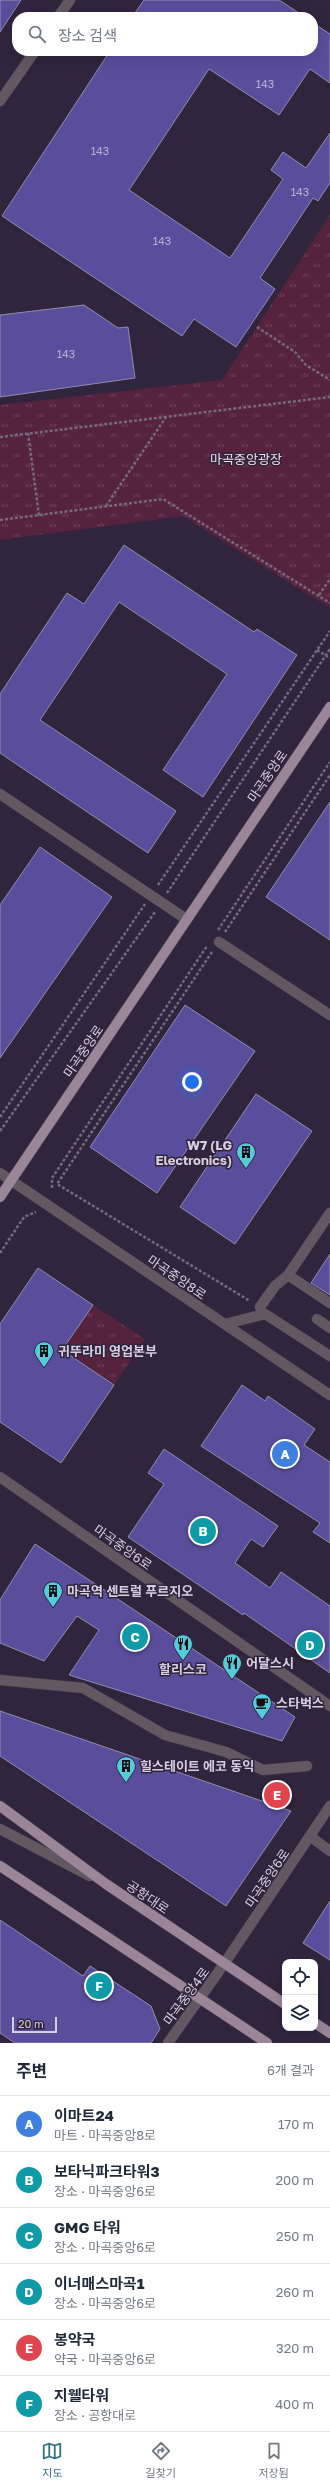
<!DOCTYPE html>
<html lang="ko">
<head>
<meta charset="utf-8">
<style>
	:root { --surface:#fff; --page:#f6f6f7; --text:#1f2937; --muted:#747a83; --line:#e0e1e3; --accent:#367280 }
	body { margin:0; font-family:"Golos Text","Noto Sans KR",sans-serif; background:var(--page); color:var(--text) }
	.controls { position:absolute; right:12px; bottom:12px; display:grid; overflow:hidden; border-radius:8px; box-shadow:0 4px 16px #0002 }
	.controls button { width:36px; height:36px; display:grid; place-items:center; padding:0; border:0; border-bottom:1px solid var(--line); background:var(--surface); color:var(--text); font:20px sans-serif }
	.scale { position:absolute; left:12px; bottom:10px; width:45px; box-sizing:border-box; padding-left:4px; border:2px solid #d7cede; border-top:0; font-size:11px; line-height:14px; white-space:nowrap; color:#d7cede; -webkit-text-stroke:3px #31243d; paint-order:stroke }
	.you { position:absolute; left:192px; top:1082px; width:14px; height:14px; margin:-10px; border:3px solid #fff; border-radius:50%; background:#1a73e8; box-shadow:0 0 0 6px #1a73e833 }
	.badge { display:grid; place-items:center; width:26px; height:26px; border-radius:50%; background:var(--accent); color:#fff; font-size:13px; font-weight:700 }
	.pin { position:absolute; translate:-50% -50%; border:2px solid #fff; box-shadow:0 1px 4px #0006 }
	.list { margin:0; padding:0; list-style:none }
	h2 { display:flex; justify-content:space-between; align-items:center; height:52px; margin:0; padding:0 16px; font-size:17px }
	h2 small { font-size:13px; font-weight:400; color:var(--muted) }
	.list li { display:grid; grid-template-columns:26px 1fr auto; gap:12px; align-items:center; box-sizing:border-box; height:56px; padding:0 16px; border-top:1px solid var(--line) }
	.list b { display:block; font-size:15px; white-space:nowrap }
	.list p { margin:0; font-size:13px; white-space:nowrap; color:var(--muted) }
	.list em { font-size:13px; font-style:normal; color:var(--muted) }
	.icon { flex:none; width:22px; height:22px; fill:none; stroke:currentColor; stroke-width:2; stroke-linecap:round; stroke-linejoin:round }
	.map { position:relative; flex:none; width:330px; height:2043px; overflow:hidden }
	.search { position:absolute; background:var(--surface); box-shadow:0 4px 16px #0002; left:12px; right:12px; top:12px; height:44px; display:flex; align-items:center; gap:10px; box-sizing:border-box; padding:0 14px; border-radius:16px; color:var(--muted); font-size:15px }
	.sheet { height:388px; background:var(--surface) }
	nav { display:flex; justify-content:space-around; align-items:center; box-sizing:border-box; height:56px; border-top:1px solid var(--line); background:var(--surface); font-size:11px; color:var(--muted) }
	nav a { display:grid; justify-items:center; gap:2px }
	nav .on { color:var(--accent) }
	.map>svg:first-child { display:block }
	.grass { fill:url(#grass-tufts) }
	.building { fill:#5a4e9c; stroke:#8f8dad }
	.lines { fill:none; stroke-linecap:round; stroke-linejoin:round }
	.minor-casing { stroke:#4c3f57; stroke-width:11 }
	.major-casing { stroke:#4c3f57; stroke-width:11 }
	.path { stroke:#74697e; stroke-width:2.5; stroke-dasharray:3 2; stroke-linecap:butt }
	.minor { stroke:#635862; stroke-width:10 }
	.major { stroke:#9b8599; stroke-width:10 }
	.labels { text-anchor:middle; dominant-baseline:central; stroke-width:3; stroke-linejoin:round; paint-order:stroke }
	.number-label { font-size:11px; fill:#b8aece }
	.park-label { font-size:13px; fill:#f3dae5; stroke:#31243d }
	.street-label { font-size:13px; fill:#d7cede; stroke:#31243d }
	.poi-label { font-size:13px; font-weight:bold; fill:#d7cede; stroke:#31243d; text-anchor:start }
</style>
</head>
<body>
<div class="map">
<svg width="330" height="2043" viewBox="0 0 330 2043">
	<defs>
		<pattern id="grass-tufts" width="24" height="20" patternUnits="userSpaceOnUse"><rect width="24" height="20" fill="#56233f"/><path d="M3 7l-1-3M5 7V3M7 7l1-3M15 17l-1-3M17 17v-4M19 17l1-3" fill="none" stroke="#6e425a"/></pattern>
	</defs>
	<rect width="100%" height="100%" fill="#31243d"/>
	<path class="grass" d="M330,215V608L183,516L0,540V405L222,380Z
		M93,1305L145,1339L114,1385L62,1350Z"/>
	<path class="building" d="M0,0H21L0,32Z
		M144,0H279L305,17H132Z
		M313,23L330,34V83L310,69L279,115L209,69L129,190L230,258L283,179L271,170L283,152L306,168L330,133V183L318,201L313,198L260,278L275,289L236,347L194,319L182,336L2,216L110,51H313Z
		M84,305L118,328L128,327L135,378L0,397V315Z
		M124,545L254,632L257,629L297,655L203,797L163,770L227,674L119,602L40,720L176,811L148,853L0,753V694L67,593L84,604Z
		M330,802V940L266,897Z
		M40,847L112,897L0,1058V905Z
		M185,1005L255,1051L157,1193L90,1147Z
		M256,1094L312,1131L235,1244L180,1207Z
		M330,1254V1295L311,1283Z
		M38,1268L93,1305L62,1350L114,1385L61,1463L0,1422V1324Z
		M242,1385L265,1401L268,1396L315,1429L304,1445L330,1462V1543L313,1532L320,1523L201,1446Z
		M164,1449L278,1526L263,1547L251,1539L235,1563L270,1588L281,1572L330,1606V1673L244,1613L243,1615L128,1537L164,1484L148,1473Z
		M35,1544L295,1717L282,1741L69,1675L99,1630L77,1616L44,1661L0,1643V1600Z
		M0,1711L291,1811L226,1906L0,1756Z
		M330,1901V1960L303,1943Z
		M0,1920L83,1976L90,1966L151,2006L160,2029L151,2043H15L0,2033Z"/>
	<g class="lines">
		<g class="minor-casing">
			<path id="minor" d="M58,17L70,0
				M0,101L35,51
				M0,794L186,919
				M219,942L330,1015
				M0,1173L330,1395
				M288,1275L330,1303
				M260,1307L275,1286L288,1275L330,1213
				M317,1319L330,1328
				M225,1324L265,1314L330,1356
				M0,1477L330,1706
				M0,1680L83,1688L165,1735L226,1752L263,1770L307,1766
				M0,1829L90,1876
				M311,1837L330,1851
				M168,2043L224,1964L330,1806"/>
		</g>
		<g class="major-casing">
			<path id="major" d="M0,1197L330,707
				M0,1806L106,1884L285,2004
				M0,1866L267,2043
				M315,2023L330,2033"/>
		</g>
		<path class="path" d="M257,327L295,352L306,365L330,380
			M28,433L39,516
			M0,437L330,397
			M106,506L166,417
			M0,520L163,499L330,603
			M319,595L330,579
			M317,650L330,658
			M158,885L330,631
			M167,893L330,649
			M218,930L330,762
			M225,932L330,775
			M212,952L57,1184L250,1301
			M0,1117L145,904
			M0,1131L155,912
			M52,1188V1178L207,946
			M0,1253L24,1217L36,1212"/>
		<use href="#minor" class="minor"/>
		<use href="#major" class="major"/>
	</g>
	<defs>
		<g id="building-pin" transform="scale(1)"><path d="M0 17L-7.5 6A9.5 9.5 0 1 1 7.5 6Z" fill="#53cbda" stroke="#31243d"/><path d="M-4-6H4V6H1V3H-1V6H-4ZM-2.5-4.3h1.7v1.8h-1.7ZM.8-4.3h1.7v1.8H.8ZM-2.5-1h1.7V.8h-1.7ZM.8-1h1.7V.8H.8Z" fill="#111"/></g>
		<g id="restaurant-pin" transform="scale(1)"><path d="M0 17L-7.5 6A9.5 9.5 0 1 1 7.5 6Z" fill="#53cbda" stroke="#31243d"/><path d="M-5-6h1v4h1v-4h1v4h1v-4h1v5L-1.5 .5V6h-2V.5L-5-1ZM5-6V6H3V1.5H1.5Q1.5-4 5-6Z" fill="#111"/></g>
		<g id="cafe-pin" transform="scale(1)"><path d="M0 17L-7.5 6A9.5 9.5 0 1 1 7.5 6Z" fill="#53cbda" stroke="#31243d"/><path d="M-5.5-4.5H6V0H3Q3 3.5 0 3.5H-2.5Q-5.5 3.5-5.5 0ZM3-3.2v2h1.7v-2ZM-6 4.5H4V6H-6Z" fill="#111"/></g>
	</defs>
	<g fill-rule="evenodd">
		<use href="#building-pin" x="246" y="1152"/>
		<use href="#building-pin" x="44" y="1351"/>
		<use href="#building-pin" x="53" y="1591"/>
		<use href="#restaurant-pin" x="183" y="1644"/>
		<use href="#restaurant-pin" x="232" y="1663"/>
		<use href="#cafe-pin" x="262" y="1703"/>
		<use href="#building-pin" x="126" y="1766"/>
	</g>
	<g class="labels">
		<g class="number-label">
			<text x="265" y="83">143</text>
			<text x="100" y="150">143</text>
			<text x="300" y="191">143</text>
			<text x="162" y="240">143</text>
			<text x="66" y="353">143</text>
		</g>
		<g class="park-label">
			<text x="246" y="459">마곡중앙광장</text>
		</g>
		<g class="street-label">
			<text transform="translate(267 776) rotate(-56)">마곡중앙로</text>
			<text transform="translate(83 1051) rotate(-56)">마곡중앙로</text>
			<text transform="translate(177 1277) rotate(34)">마곡중앙8로</text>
			<text transform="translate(123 1547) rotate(35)">마곡중앙6로</text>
			<text transform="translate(267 1878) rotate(-56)">마곡중앙6로</text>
			<text transform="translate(148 1897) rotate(34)">공항대로</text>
			<text transform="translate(186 1996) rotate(-54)">마곡중앙4로</text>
		</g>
		<g class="poi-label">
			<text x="232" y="1145" text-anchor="end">W7 (LG<tspan x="232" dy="15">Electronics)</tspan></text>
			<text x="58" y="1351">귀뚜라미 영업본부</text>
			<text x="67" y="1591">마곡역 센트럴 푸르지오</text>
			<text x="246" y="1663">어달스시</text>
			<text x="183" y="1669" text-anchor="middle">할리스코</text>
			<text x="276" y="1703">스타벅스</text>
			<text x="140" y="1766">힐스테이트 에코 동익</text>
		</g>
	</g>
</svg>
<div class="controls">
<button><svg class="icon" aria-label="locate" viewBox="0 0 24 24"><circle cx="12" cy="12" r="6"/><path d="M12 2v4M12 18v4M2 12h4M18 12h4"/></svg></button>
<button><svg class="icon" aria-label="layers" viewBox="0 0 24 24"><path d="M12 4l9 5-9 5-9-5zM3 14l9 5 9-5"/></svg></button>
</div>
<div class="scale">20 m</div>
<div class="you"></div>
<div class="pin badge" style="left:285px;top:1454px;background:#3f7fe0">A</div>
<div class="pin badge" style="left:203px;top:1531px;background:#0f9aa8">B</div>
<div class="pin badge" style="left:135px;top:1637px;background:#0f9aa8">C</div>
<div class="pin badge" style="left:310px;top:1645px;background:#0f9aa8">D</div>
<div class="pin badge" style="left:277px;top:1795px;background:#e0444e">E</div>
<div class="pin badge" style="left:99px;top:1986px;background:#0f9aa8">F</div>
<div class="search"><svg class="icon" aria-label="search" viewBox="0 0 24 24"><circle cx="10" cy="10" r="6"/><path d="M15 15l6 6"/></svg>장소 검색</div>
</div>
<section class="sheet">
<h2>주변<small>6개 결과</small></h2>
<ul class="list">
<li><span class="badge" style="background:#3f7fe0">A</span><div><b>이마트24</b><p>마트 · 마곡중앙8로</p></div><em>170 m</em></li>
<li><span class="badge" style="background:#0f9aa8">B</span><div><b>보타닉파크타워3</b><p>장소 · 마곡중앙6로</p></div><em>200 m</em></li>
<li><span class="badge" style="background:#0f9aa8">C</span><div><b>GMG 타워</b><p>장소 · 마곡중앙6로</p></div><em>250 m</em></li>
<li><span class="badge" style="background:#0f9aa8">D</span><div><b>이너매스마곡1</b><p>장소 · 마곡중앙6로</p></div><em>260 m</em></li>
<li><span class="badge" style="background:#e0444e">E</span><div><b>봉약국</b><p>약국 · 마곡중앙6로</p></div><em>320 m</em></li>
<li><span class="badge" style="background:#0f9aa8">F</span><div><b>지웰타워</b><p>장소 · 공항대로</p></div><em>400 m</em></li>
</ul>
</section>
<nav>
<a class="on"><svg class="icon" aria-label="map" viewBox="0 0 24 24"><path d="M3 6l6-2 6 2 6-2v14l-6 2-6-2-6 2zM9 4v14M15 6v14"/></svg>지도</a>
<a><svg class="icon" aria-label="directions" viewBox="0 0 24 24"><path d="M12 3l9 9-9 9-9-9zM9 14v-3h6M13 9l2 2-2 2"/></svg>길찾기</a>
<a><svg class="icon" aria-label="saved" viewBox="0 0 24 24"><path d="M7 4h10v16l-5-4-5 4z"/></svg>저장됨</a>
</nav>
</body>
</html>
